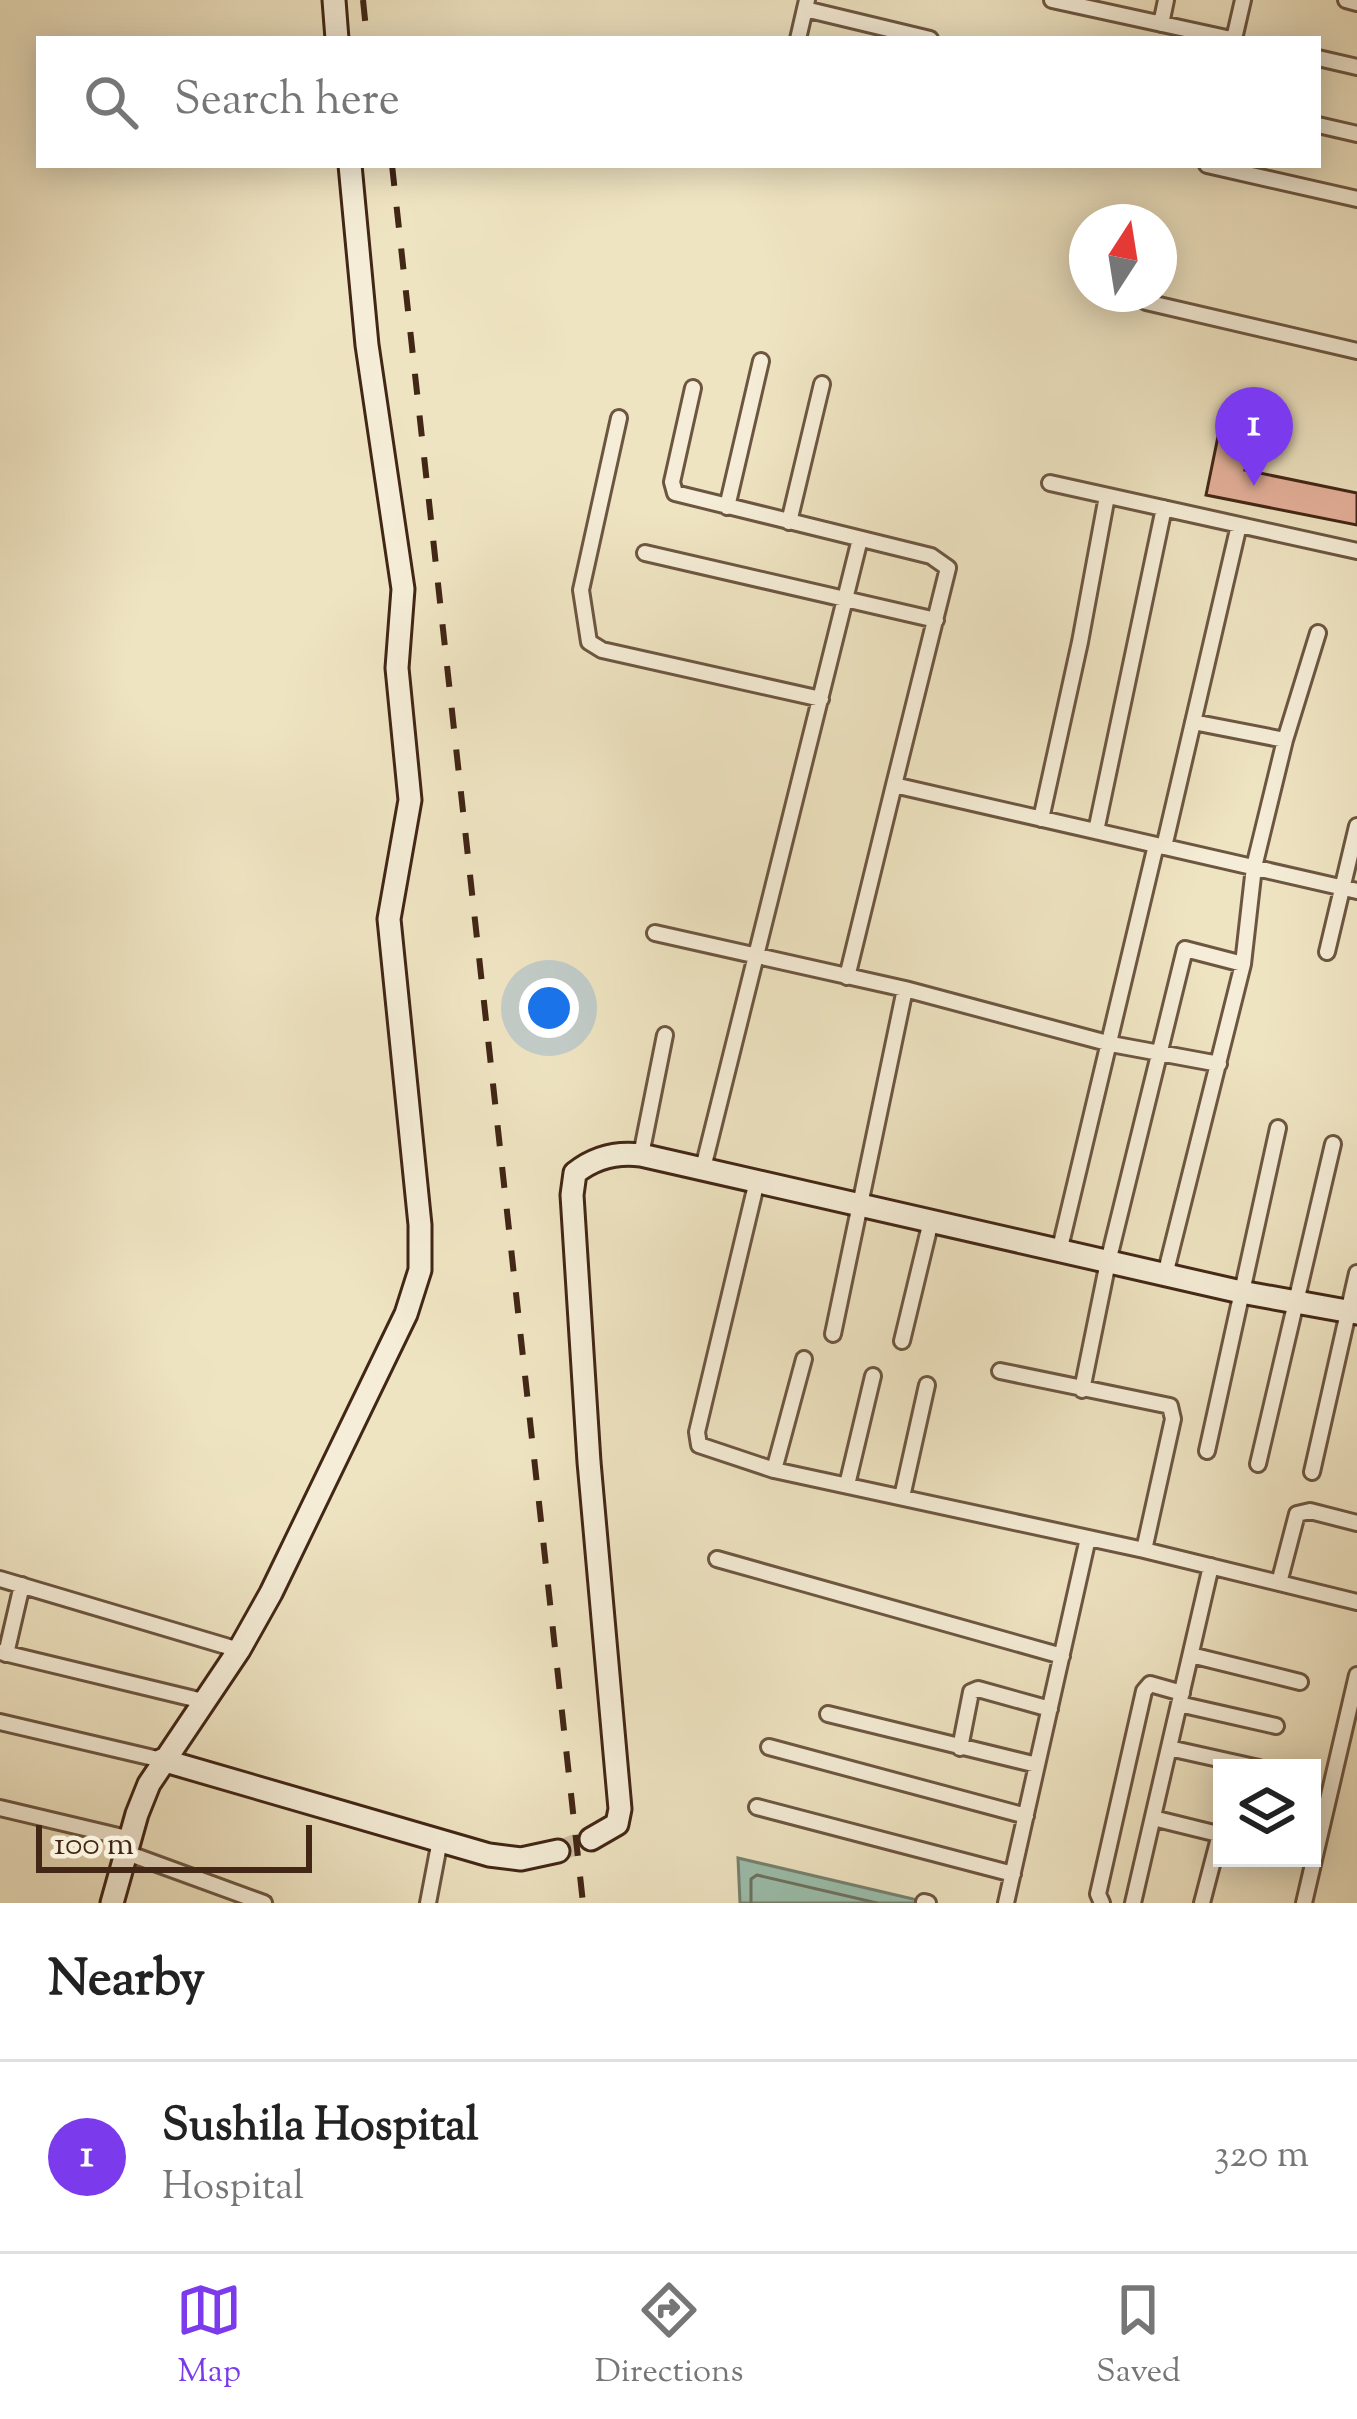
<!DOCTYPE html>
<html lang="en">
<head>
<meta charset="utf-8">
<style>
	:root { --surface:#fff; --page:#f2f2f2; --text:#222; --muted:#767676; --line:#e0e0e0; --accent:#7c3aed }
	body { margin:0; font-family:"Sorts Mill Goudy",serif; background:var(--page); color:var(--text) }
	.controls { position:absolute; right:36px; bottom:36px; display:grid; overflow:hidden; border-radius:0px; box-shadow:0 6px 30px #0003 }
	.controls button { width:108px; height:108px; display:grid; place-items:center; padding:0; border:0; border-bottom:3px solid var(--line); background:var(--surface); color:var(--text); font:60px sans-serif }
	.compass { position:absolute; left:1069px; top:204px; width:108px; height:108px; border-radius:50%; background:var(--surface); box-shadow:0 6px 30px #0003; rotate:12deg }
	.scale { position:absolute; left:36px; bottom:30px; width:276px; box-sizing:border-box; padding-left:12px; border:6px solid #422616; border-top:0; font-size:33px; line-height:42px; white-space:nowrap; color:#422616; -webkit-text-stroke:9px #f5edd7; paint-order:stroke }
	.you { position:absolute; left:549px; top:1008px; width:42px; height:42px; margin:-30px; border:9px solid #fff; border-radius:50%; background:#1a73e8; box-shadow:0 0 0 18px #1a73e833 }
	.badge { display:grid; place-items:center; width:78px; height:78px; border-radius:50%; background:var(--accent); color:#fff; font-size:39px; font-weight:700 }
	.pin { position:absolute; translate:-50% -99px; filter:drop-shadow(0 3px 6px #0008) }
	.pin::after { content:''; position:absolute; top:63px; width:42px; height:36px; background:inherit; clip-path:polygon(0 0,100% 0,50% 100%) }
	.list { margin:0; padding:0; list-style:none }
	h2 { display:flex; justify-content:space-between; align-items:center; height:156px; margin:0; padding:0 48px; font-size:51px }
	h2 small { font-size:39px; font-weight:400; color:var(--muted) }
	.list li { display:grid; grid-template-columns:78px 1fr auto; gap:36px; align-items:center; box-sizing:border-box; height:192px; padding:0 48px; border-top:3px solid var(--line) }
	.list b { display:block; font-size:45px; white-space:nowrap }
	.list p { margin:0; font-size:39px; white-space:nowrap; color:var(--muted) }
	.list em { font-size:39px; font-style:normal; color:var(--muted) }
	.icon { flex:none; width:66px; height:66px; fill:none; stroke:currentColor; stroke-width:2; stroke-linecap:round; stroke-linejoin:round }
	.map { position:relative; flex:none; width:1357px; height:1903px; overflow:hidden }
	.search { position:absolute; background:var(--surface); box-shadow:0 6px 30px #0003; left:36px; right:36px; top:36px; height:132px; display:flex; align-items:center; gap:30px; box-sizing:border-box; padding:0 42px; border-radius:0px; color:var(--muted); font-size:45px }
	.sheet { height:348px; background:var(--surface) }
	nav { display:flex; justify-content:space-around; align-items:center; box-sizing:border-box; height:168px; border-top:3px solid var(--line); background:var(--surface); font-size:33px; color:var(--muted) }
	nav a { display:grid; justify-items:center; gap:6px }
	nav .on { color:var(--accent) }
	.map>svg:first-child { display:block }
	.water { fill:#9bbfac; stroke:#778270; stroke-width:3 }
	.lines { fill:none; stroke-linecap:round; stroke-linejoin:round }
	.shore { stroke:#6e7261; stroke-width:3 }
	.building { fill:#e6b29c; stroke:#422616; stroke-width:3 }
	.secondary-tunnel { stroke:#ccbea0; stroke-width:21; stroke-dasharray:21 10; stroke-linecap:butt }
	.street-casing { stroke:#6d5641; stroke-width:20 }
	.secondary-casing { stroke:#422616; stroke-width:27 }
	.street { stroke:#f5edd7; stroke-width:14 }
	.secondary { stroke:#f5edd7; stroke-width:21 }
	.rail { stroke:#422616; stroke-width:6; stroke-dasharray:21 21; stroke-linecap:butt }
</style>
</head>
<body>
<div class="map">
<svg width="1357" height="1903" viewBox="0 0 1357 1903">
	<rect width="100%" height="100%" fill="#efe4c2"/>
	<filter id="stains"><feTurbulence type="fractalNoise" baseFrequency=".00167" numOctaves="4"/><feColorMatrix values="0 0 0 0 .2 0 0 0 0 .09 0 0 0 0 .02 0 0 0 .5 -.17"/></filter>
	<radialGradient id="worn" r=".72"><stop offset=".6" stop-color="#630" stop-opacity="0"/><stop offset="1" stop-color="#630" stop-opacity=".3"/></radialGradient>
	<path class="water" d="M738,1858L930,1903H740Z"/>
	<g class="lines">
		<path class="shore" d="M751,1903V1879L757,1875L877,1903"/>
	</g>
	<path class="building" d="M1221,422L1254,428L1245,470L1357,493V525L1206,495Z"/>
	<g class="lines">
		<path class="secondary-tunnel" d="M558,1851L591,1839"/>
		<g class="street-casing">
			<path id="street" d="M1052,0L1231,39
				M1346,0L1357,3
				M805,9L930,39
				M1161,24L1166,0
				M798,39L807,0
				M1234,39L1243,0
				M1318,58L1357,67
				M1318,125L1357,134
				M1207,165L1357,199
				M1146,302L1357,351
				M693,388L672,482L675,493L931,556L948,568L894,785
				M619,418L581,590L589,642L602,650L821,699
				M1050,483L1357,551
				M727,507L761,361
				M789,522L822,384
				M645,553L936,620
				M1285,740L1318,633
				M1041,819L1080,642L1107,496
				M1096,831L1164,508
				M1164,847L1239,525
				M655,933L905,989L1111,1044L1219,1064
				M1327,952L1357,826
				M847,977L894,785L1357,891
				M641,1155L665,1035
				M703,1168L860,539
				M757,1181L697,1432L699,1445L774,1470L1144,1550L1357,1602
				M1059,1252L1156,845
				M1165,1275L1243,964L1254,867L1285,740L1193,722
				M833,1334L905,989
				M902,1341L931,1221
				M1000,1371L1170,1406L1173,1419L1144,1550
				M1082,1390L1108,1262L1185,949L1243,964
				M1207,1451L1278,1128
				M1258,1464L1333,1144
				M774,1470L804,1359
				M1312,1472L1357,1273
				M847,1485L873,1376
				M902,1497L927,1385
				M717,1559L1062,1656
				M0,1579L239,1650
				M1279,1583L1297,1514L1310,1511L1357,1523
				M0,1652L203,1701
				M6,1654L22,1585
				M1191,1655L1300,1682
				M1179,1704L1276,1726
				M828,1714L1037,1765
				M0,1722L162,1760
				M769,1747L1026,1816
				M960,1748L971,1692L978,1689L1050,1709
				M1169,1748L1259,1768
				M757,1807L1013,1874
				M0,1808L131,1839
				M1153,1818L1222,1835
				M127,1853L264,1903
				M924,1902L928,1903
				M428,1903L440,1840
				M1006,1903L1088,1538
				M1102,1903L1098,1894L1144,1691L1150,1684L1182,1693
				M1133,1903L1211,1566
				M1202,1903L1220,1834
				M1304,1903L1357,1675"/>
		</g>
		<g class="secondary-casing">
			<path id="secondary" d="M334,0L337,39
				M162,1760L489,1855L521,1859L558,1851
				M591,1839L617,1824L620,1809L589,1462L572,1195L575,1173C595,1157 617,1152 641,1155L1241,1292L1357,1313
				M112,1903L137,1814L149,1784L239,1650L271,1593L406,1314L420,1270V1225L389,919L410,800L397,668L403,589L367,345L350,165"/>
		</g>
		<use href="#street" class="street"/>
		<use href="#secondary" class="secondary"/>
		<path class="rail" d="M363,0L367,39
			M392,165L583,1903"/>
	</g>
	<rect width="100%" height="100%" filter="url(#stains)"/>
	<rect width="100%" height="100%" fill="url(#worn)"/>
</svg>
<div class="controls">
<button><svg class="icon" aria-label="layers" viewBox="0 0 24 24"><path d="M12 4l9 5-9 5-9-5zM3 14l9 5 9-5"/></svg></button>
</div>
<svg class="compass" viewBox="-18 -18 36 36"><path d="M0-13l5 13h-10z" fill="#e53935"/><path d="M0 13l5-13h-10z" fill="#767676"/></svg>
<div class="scale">100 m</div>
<div class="you"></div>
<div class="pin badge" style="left:1254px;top:486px">1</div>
<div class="search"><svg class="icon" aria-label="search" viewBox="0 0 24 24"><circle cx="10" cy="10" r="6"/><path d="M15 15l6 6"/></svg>Search here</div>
</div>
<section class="sheet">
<h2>Nearby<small></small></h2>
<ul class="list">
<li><span class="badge">1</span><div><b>Sushila Hospital</b><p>Hospital</p></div><em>320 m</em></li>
</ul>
</section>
<nav>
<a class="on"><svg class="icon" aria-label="map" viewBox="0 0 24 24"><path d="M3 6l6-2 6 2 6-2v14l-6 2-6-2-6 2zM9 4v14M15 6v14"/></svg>Map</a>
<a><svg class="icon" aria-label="directions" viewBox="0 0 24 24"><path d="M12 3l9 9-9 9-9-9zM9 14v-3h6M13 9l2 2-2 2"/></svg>Directions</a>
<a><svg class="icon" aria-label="saved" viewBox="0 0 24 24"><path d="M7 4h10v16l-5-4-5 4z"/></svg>Saved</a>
</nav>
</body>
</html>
